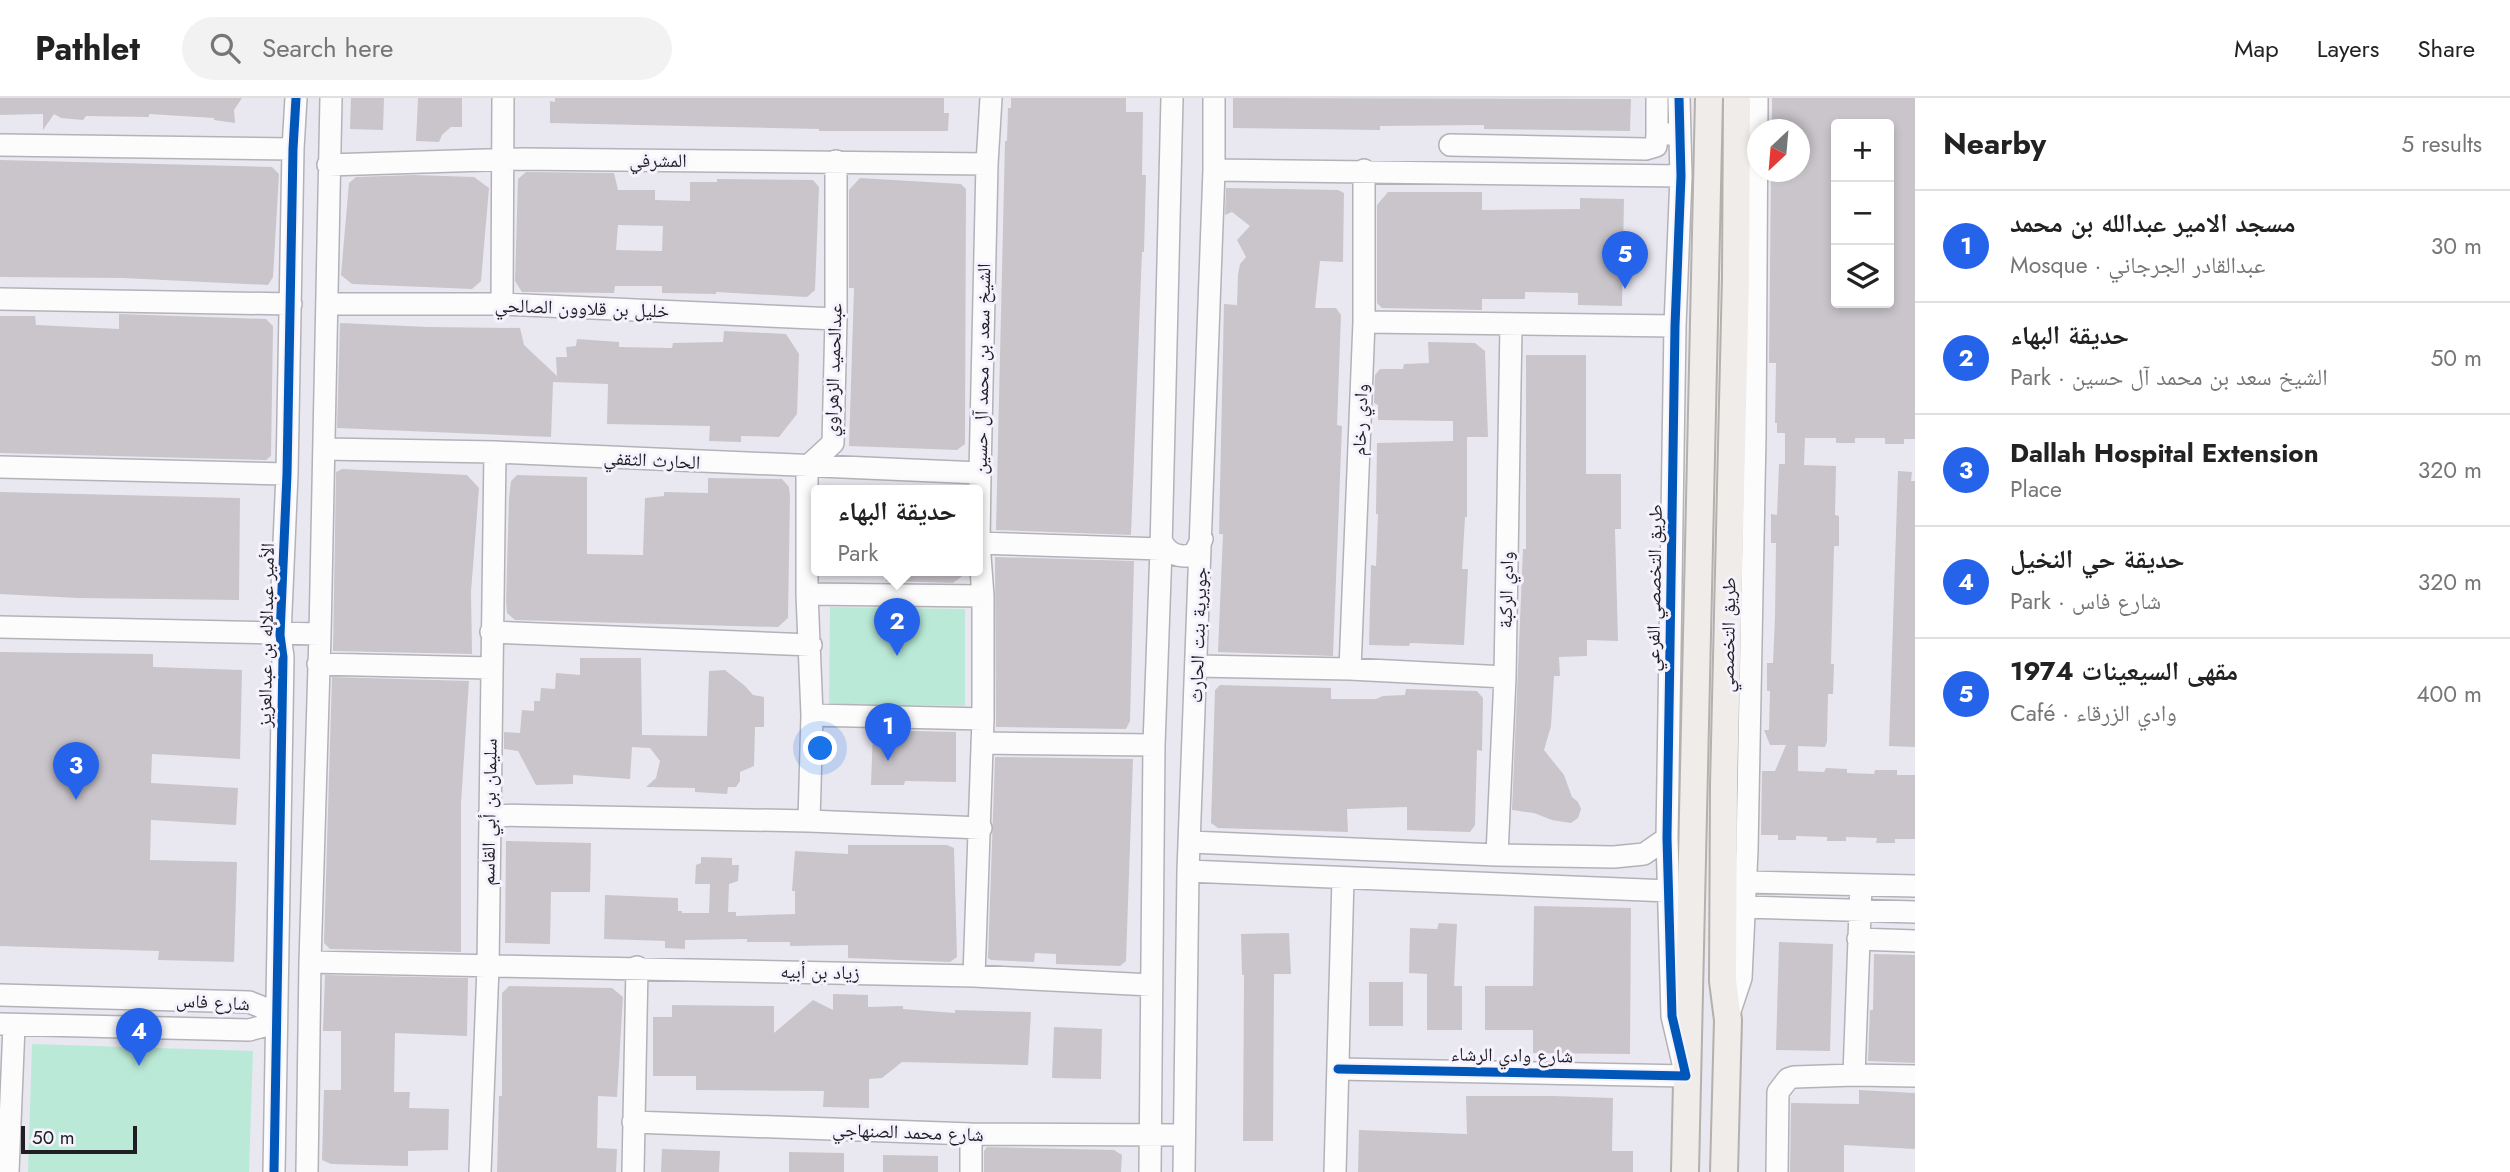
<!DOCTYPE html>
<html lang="en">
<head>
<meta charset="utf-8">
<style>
	:root { --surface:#fff; --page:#f2f2f2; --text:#222; --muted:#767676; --line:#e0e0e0; --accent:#2563eb }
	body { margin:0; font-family:Jost,"Noto Naskh Arabic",sans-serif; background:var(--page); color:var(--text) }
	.controls { position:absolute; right:21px; top:21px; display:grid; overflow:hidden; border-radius:7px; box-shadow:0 4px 10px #0003 }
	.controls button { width:63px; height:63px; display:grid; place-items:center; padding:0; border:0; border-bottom:2px solid var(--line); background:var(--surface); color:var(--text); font:35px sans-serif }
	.compass { position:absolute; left:1747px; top:21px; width:63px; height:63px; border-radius:50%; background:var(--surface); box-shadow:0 4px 10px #0003; rotate:206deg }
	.scale { position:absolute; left:21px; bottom:18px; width:116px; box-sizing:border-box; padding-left:7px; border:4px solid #1f1e23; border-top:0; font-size:19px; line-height:24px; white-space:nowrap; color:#1f1e23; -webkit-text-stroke:5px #f5f2fe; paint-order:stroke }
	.you { position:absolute; left:821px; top:651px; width:24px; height:24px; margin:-18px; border:5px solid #fff; border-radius:50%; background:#1a73e8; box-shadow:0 0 0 10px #1a73e833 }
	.badge { display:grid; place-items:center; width:46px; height:46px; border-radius:50%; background:var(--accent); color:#fff; font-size:23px; font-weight:700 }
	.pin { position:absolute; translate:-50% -58px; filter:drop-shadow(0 2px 4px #0008) }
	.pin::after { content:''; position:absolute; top:37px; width:24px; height:21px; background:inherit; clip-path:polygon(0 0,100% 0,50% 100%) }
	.popup { position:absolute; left:811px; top:387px; width:172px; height:91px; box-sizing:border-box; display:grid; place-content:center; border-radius:7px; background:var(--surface); filter:drop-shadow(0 2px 5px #0005); font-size:23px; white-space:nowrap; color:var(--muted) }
	.popup b { font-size:26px; color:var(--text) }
	.popup::after { content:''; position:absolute; left:50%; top:100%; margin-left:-14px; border:14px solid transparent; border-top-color:var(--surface) }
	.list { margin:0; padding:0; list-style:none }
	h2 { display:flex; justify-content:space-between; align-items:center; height:91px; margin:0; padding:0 28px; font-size:30px }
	h2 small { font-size:23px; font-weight:400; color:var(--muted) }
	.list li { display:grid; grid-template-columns:46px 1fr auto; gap:21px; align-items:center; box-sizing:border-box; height:112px; padding:0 28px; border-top:2px solid var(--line) }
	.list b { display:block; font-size:26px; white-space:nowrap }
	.list p { margin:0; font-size:23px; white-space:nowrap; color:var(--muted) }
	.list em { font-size:23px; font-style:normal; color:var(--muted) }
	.icon { flex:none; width:38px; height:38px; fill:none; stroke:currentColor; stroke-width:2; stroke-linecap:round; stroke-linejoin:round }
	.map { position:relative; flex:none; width:1915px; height:1074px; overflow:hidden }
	header { display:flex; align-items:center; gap:42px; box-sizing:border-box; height:98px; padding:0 35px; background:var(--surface); border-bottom:2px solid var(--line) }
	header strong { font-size:33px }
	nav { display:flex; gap:38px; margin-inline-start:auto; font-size:24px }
	.search { width:490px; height:63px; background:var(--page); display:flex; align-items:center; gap:18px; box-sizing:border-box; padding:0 24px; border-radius:38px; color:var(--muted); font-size:26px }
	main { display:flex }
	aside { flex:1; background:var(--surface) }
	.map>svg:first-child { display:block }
	.green { fill:#baead7 }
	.building { fill:#c9c5cb; fill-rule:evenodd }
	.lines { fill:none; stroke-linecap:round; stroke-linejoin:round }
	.minor-casing { stroke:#b3b2b8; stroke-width:24 }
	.major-casing { stroke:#b4b0ab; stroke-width:30 }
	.minor { stroke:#fcfcfd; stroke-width:21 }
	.major { stroke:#efece9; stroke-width:26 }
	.cycleway-casing { stroke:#f5f2fe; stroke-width:13 }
	.cycleway { stroke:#0057b8; stroke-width:9 }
	.labels { text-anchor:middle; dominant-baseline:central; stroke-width:6; stroke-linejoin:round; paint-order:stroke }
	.street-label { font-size:19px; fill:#1f1e23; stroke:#f5f2fe }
</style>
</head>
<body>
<header>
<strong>Pathlet</strong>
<div class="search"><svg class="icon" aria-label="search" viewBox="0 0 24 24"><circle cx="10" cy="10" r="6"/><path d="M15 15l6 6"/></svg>Search here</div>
<nav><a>Map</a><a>Layers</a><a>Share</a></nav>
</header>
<main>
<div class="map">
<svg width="1915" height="1074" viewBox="0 0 1915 1074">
	<rect width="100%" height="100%" fill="#e9e8f0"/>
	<path class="green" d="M830,509L965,511V608L829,606Z
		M32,946L253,953L249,1074H28Z"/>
	<path class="building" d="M0,0H242L234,12L235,25L214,22V20L149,16V19L86,18L83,22L61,20L54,16L43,32V16L0,17Z
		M351,0H384L383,32L350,31Z
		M418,0H462V29H451L442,37L439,44L416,43Z
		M555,0H944V15H949L948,33H819V31L550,25V3L555,4Z
		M1011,0H1126V14H1143L1142,77H1146L1144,154H1142L1131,437L996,432L1005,43H1007L1008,10H1011Z
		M1233,0L1631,1L1630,33L1484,31V27L1380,28V32L1233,30Z
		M1772,0H1915V341H1904V346H1885V340H1855V345H1836V340H1805L1804,367L1836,368L1835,417L1839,418V448H1834L1831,566H1834L1833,596H1828L1827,644L1825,649L1798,648V673L1824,674L1826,670L1847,671V675L1874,676L1875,672H1897V677H1915V741H1895V745H1876L1877,740L1846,739V743H1827V739L1796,738V742H1778V737H1761L1762,673H1775L1786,647H1770L1764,632H1769L1770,593H1767V565H1773L1775,519L1776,445H1771V416L1777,417L1779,366H1785V335H1777V325H1775L1776,265H1769L1771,74H1800V32H1772ZM1836,26H1889V205H1836Z
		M0,62L272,69L279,76L273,179L268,187L123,180L0,179Z
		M526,74L614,75L618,92H655V102L690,103V84H717V81L813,82L819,89L815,192L807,199L716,194V196L662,195V188H615L614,195L522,194L515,183L518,81ZM618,127L663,128L662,153L616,152Z
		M414,77L474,79L489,90L481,183L472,191L352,186L341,177L349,85L356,79Z
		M860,80L961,86L966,91L965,346L957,352L849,348L854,190H849V92Z
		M1226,90L1338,92L1344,95L1343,164L1320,163L1315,210H1336L1341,217L1337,327L1342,328L1333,558L1218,554L1223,436H1219L1224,206L1237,207L1238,177L1240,166L1246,159L1237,142L1250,128L1232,114L1225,117Z
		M1388,94H1482V112L1580,111V100L1624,101L1622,208L1578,207V195L1525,194V201H1482V212L1382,210L1377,205V107Z
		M119,216L266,221L273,228L271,358L266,362L0,355V218H35L36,227L119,231Z
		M340,225L428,229L520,230L524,247L557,278L556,259H567L566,249L576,248L577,241L619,244V249L672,250L673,245L723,244L724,233L786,236L799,256L797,316L779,339L741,338V344L709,343L710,328L607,326L608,286L553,284L551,339L337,330Z
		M1428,244L1475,245L1485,253L1488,339H1467V419H1465L1462,471H1468L1464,547L1410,545L1409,548L1369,547L1371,467L1376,468L1378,416H1376L1377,345L1453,343V323L1378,322V307L1374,305L1375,277L1380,271H1403L1404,266L1429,265Z
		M1526,257H1586V376H1621V431H1615L1618,543L1587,542V558L1559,559L1560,578H1554L1551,628L1544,652L1564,677L1572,699L1578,704L1581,711L1578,720L1571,725L1552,722L1534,715L1512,712L1523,451H1526Z
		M342,371L467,377L479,390L471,494L472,556L333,553L336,374Z
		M1898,373L1912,374L1911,383H1915V649L1889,648Z
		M517,377L587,379V456L643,457L645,400L664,398V394L708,395V380L782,381L789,389L790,398L788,520L778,529L515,522L507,515L506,504L509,400L511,383Z
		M0,394L240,400L239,502L78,500L0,496Z
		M995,459L1134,463L1130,623L1126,631L996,629Z
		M886,472H968V474L953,485L923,484L886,483Z
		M0,554L153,556V569L242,572L240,661L152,656L151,685L238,690L236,727L151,722L150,762L237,764L234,864L158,862L159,853L0,848Z
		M580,560H641L642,637L707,638L709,573L725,572L745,588L753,597L764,599V629H755L754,668L740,674V683L736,689H728L727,696L695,694V690L646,689L656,680L660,663L650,650L632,649L630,681L573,677V686L536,687L518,653L504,651V634L520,635L522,612L534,613V603H540L541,590L555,591L556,575L580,577Z
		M332,579L469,583L461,705V854L330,851L324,845Z
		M1220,587L1331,590V601H1376L1383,598L1405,597L1406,591L1477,593L1483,600L1482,653L1477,652L1475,727L1470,734L1407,732V709L1347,711L1348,734L1218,730L1211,725L1215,592Z
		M873,632L956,634V684L905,683L904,687H871Z
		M995,659L1133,661L1126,863L1120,868L1056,866V856L1035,855L1034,864L991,862L988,860Z
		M506,743L591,745L590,794H551L550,846L505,845Z
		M848,747H947L954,750L957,859L950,864L848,860V847L790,848V844H747V841L685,842V851L665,850V843L604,841L605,797L678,800V813H682V815H709L710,786H695L696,767L701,765V759L732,760V767H739L738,783L729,786L728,814H736V818L795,816V793H792L795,753L848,756Z
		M1534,808L1631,810L1630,956L1533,955V932H1485V888H1533Z
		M1439,825L1457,826L1454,888H1462V932H1427V876L1409,875L1410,830L1437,831Z
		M1289,835L1291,876H1274L1273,1043H1243L1244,877H1242L1241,836Z
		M1779,844L1833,846L1830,953L1776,952Z
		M1874,856L1915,857V965L1868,963L1870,912H1873Z
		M325,877L468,880L467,938L395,935L394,994H410L409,1010L449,1011L448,1052L408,1053V1068L331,1066L322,1062L324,992H341V933H323Z
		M1369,884H1403V928H1369Z
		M509,888L612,890L623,899L617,999L598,998L597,1050L617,1051L616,1074H497L499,998H502V895Z
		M833,896L868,897V909L903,908V911L955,915V912L1031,914L1028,967L902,964L882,980L869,981V1010L823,1009L824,993L696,992V978H653V919H672V907L774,908V935L813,902L833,912Z
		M1054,929L1102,931L1101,981L1052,980Z
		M1859,992L1915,995V1051L1844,1047V1074H1790L1791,1005L1859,1006Z
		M1466,998H1553L1613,1000L1612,1053H1633V1074H1358L1359,1032L1467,1036Z
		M987,1049L1114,1052L1122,1057L1121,1074H984V1053Z
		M662,1051L720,1053L719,1074H661Z
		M789,1054L844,1055V1074H789Z
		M883,1057L938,1058V1074H883Z"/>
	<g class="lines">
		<g class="minor-casing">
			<path id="minor" d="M1657,0V36H1671
				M0,47L293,51
				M1450,47L1646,51L1656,48L1657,36
				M328,67L521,61L987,66
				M1214,72L1681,78
				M0,201L291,206
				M327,206H502L836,221
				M502,206L503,0
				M1364,224L1675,228
				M324,351L495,354L980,375
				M0,369L287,376
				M1161,442C1167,456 1180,461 1194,456L1202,441
				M979,445L1161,451
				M807,496L983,498
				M0,529L320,536
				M491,534L811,547
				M318,566L490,570
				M1197,568L1350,571L1505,579
				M1350,571L1364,224V72
				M812,617L983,621
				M982,645L1154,647
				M489,717L809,723L981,730
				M809,723L812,617L807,496V369L833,345L836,221V63
				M1190,744L1497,757L1614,759L1644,756L1667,740
				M1497,757L1505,579L1511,227
				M1188,773L1669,793
				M1745,784L1915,788
				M1744,809L1915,814
				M1858,841L1915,843
				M310,864L974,878L1151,887
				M974,878L983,621V498L979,445L980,375L987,66L991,0
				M0,897L249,904L264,910L270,922L264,928L249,932L0,926
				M1729,916L1741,880L1747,752L1755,337L1757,0
				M1338,971L1686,978L1672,918L1667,740L1675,228L1681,78L1679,0
				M1854,977L1915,978
				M633,1024L971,1036L1184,1037
				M8,1074L14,927
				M274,1074L283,559L280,537L287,376L293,51L296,0
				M307,1074L310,864L320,536L331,0
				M480,1074L488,869L495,354
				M633,1074L637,869
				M971,1074V1036
				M1150,1074L1154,647L1161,451L1172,0
				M1184,1074L1188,773L1214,72V0
				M1335,1074L1343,780
				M1777,1074L1778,994L1788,981L1794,979L1854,977L1861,787"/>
		</g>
		<g class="major-casing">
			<path id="major" d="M1685,1074L1709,0
				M1724,1074L1728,922L1723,883L1724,687L1736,178L1737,0"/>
		</g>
		<use href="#minor" class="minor"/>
		<use href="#major" class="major"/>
		<g class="cycleway-casing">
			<path id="cycleway" d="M1338,971L1686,978L1672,918L1667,740L1675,228L1681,78L1679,0
				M274,1074L283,559L280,537L287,376L293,51L296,0"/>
		</g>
		<use href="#cycleway" class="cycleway"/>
	</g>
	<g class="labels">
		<g class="street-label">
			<text x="658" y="62">المشرفي</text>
			<text transform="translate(582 210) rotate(2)">خليل بن قلاوون الصالحي</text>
			<text transform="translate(982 271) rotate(-89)">الشيخ سعد بن محمد آل حسين</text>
			<text transform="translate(833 272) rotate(-88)">عبدالحميد الزهراوي</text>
			<text transform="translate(1360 322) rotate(-88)">وادي رخام</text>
			<text transform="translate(652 362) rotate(3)">الحارث الثقفي</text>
			<text transform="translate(1654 490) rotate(-89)">طريق التخصصي الفرعي</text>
			<text transform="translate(1506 492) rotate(-89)">وادي الركبة</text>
			<text transform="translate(266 537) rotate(-89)">الأمير عبدالإله بن عبدالعزيز</text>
			<text transform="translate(1198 537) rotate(-88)">جويرية بنت الحارث</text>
			<text transform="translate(1728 537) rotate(-89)">طريق التخصصي</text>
			<text transform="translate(489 714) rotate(-89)">سليمان بن أبي القاسم</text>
			<text transform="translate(820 874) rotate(1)">زياد بن أبيه</text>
			<text transform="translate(213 904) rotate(3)">شارع فاس</text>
			<text transform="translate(1512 957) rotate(1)">شارع وادي الرشاء</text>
			<text transform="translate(908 1034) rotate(2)">شارع محمد الصنهاجي</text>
		</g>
	</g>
</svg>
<div class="controls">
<button>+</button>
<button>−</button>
<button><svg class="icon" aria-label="layers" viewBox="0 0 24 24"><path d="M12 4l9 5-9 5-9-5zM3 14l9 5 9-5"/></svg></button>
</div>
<svg class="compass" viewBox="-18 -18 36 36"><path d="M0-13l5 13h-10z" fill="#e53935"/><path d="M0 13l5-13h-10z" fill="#767676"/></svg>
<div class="scale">50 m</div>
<div class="you"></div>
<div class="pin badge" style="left:888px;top:663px">1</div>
<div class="pin badge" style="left:897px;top:558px">2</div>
<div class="popup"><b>حديقة البهاء</b>Park</div>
<div class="pin badge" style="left:76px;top:702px">3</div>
<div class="pin badge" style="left:139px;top:968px">4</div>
<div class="pin badge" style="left:1625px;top:191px">5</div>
</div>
<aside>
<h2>Nearby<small>5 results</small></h2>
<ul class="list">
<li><span class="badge">1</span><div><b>مسجد الامير عبدالله بن محمد</b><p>Mosque · عبدالقادر الجرجاني</p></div><em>30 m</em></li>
<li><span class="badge">2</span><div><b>حديقة البهاء</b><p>Park · الشيخ سعد بن محمد آل حسين</p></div><em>50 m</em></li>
<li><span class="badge">3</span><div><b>Dallah Hospital Extension</b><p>Place</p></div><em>320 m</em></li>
<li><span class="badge">4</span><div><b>حديقة حي النخيل</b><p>Park · شارع فاس</p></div><em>320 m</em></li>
<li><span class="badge">5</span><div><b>مقهى السيعينات 1974</b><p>Café · وادي الزرقاء</p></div><em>400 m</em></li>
</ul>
</aside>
</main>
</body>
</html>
